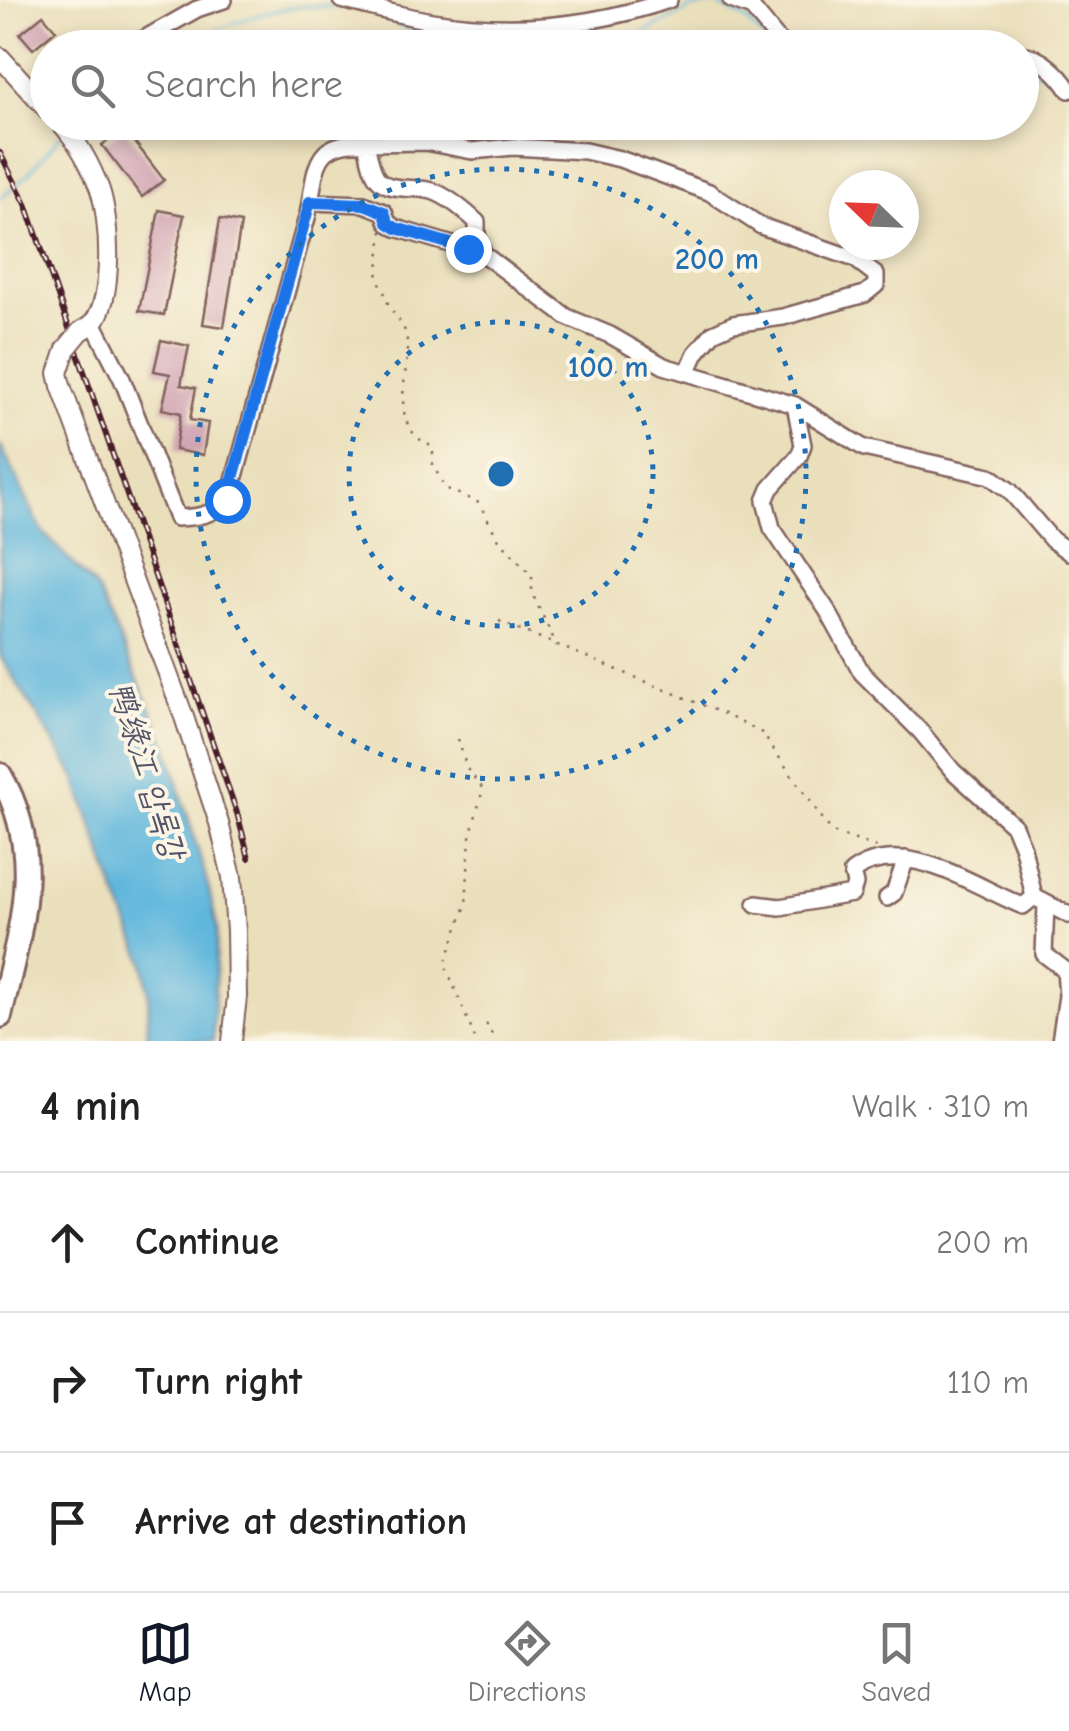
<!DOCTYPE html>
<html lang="en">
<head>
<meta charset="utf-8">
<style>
	:root { --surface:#fff; --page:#f6f6f6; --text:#222; --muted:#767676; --line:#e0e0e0; --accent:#111827 }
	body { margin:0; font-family:"Comic Neue","LXGW WenKai TC","Poor Story",sans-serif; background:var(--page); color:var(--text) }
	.compass { position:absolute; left:829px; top:170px; width:90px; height:90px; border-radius:50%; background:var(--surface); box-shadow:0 5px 15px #0003; rotate:293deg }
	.stop { position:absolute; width:30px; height:30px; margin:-22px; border:8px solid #1a73e8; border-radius:50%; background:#fff }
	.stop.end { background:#1a73e8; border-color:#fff; box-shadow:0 2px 10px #0008 }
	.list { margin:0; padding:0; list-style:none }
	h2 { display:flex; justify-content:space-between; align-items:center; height:130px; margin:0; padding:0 40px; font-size:42px }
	h2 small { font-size:32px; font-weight:400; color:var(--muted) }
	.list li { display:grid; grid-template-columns:65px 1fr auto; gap:30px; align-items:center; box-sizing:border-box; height:140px; padding:0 40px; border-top:2px solid var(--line) }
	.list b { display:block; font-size:38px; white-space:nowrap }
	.list em { font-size:32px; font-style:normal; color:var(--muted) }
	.icon { flex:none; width:55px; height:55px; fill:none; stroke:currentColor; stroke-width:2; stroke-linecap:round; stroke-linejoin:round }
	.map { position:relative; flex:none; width:1069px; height:1041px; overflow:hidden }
	.search { position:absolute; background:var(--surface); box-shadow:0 5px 15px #0003; left:30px; right:30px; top:30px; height:110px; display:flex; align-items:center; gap:25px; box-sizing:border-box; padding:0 35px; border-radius:55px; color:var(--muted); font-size:38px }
	.sheet { height:550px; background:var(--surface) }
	nav { display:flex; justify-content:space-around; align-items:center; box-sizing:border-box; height:140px; border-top:2px solid var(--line); background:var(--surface); font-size:28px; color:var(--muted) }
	nav a { display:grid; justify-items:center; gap:5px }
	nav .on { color:var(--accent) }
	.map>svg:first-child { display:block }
	.water { fill:#60b7dd; stroke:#556b84; stroke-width:2.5 }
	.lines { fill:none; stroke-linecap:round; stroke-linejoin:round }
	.stream { stroke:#60b7dd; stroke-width:2.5 }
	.building { fill:#cd9daf }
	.minor-casing { stroke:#82625d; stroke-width:20 }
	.major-casing { stroke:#82625d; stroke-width:22 }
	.highway-casing { stroke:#82625d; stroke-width:28 }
	.path { stroke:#82625d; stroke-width:2.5; stroke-dasharray:2.5 8; stroke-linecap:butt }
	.minor { stroke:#fff; stroke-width:15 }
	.major { stroke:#fff; stroke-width:18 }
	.highway { stroke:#fff; stroke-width:22 }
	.rail-casing { stroke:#4a1f2b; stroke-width:6 }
	.rail { stroke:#fcf5e5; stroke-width:2.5; stroke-dasharray:8; stroke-linecap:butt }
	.major-bridge-casing { stroke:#82625d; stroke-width:22; stroke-linecap:butt }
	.major-bridge { stroke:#fff; stroke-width:18 }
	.route { stroke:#1a73e8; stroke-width:12 }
	.ring { fill:none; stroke:#1f6fb2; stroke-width:5; stroke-dasharray:5 10 }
	.labels { text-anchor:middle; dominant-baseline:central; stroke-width:8; stroke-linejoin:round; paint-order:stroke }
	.water-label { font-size:32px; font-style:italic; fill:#525469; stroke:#fcf5e5 }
	.centre { fill:#1f6fb2; stroke:#fcf5e5; stroke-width:5 }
	.ring-label { font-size:30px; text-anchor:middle; font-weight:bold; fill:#1f6fb2; stroke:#fcf5e5; stroke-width:8; stroke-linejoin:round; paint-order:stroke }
</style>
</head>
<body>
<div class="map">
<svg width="1069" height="1041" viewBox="0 0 1069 1041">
	<rect width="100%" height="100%" fill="#fcf5e5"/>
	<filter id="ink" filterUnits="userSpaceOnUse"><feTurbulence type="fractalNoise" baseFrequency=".01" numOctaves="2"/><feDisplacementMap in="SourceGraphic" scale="20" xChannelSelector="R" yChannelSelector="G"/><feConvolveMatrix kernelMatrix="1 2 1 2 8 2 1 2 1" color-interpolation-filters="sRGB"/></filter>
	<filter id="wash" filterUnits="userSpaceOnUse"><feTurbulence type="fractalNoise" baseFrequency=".0048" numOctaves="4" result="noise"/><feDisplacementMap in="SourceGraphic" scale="40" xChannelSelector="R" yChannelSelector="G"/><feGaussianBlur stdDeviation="2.25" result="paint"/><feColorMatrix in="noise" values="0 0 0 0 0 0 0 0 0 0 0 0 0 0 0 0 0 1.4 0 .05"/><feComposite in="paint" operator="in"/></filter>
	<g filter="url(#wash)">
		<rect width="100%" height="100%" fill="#eadfbb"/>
		<path class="water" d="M0,444L42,531L97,589L166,743L207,881L217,927L213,1041H147L149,994L143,959L117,896L75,776L0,656Z"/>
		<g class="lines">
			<path class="stream" d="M380,17L413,31H460L491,42L544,45L633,38L690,9L716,4L745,19L774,48
				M184,48C227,21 287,1 338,7
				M1022,67L1050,76
				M0,199L27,175L61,135"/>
		</g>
		<g id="blocks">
			<path class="building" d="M43,15L56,30L33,49L20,34Z
				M124,128L164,180L142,197L102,145Z
				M159,210L184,215L164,315L139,311Z
				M220,219L241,223L224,327L203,324Z
				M161,340L189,346L181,385L196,388L190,420L208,423L203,455L175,450L181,413L162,409L170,374L154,371Z"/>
		</g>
	</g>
	<g filter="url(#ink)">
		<use href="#blocks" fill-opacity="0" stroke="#82625d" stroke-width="2.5"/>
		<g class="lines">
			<g class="minor-casing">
				<path id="minor" d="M341,0C371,7 401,16 432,21C512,34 593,26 669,0
					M731,0L752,8L785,48
					M128,48L197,9L224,0
					M1022,54C1041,57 1059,74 1069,90
					M366,143L425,142L472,151L513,147L585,151L620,159L709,192L761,226L855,259L876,275V285L865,294L783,317L733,324L713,333L696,353L688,371
					M311,202L364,204L384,212L388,223L396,228L483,254
					M93,322L122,379L177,518C204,517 221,514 232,487L308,214C317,170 311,140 366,143C369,155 371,172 379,180C391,192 416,186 432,191C448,196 465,211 477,222V234L483,254L567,317L610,335L664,366L795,405L864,448L990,476L1010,491L1052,540L1069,552
					M795,405L803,445L799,456L770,489L765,501L772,528L827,610L862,673L921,732L953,771L1014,826L1023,848L1034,897L1069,915
					M887,898L894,893L906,859
					M756,904L780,907L852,894L855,884L852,872C902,834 975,887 1023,906L1034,897
					M1046,905L1044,954L1065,970L1067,996L1060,1041"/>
			</g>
			<g class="major-casing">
				<path id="major" d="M0,57L48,110
					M60,122C78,142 91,165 100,190C110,220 114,298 93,323C89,327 84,329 80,332
					M66,349L58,373L61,386L184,717L219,823L232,877L236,931L237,997L232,1041"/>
			</g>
			<g class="highway-casing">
				<path id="highway" d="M0,775C47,856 19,932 0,1016"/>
			</g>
			<path class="path" d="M382,231L377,279C386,289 384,298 390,307C397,320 406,325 407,342C409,382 386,426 433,447V465L445,488L479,503L497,537L532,575V593L557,646
				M499,621L722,713L762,733L832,832L876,847
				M458,739L467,769L483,789L470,837L466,905L445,964L476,1041
				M486,1024L492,1030L490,1041"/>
			<use href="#minor" class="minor"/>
			<use href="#major" class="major"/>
			<use href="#highway" class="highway"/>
			<g class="rail-casing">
				<path id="rail" d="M0,153L26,204L237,813L249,858"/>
			</g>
			<use href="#rail" class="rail"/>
			<g class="major-bridge-casing">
				<path id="major-bridge" d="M66,349L80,332"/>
			</g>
			<use href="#major-bridge" class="major-bridge"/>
		</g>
	</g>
	<g class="lines" filter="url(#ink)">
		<path class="route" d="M227,500L310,202L364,204L384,212L388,223L396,228L468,249"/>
	</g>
	<g class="ring">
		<circle cx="501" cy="474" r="152"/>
		<circle cx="501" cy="474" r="305"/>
	</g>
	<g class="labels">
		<g class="water-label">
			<text transform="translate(147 770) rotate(72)">鸭绿江 압록강</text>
		</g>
	</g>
	<circle cx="501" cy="474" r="15" class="centre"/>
	<g class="ring-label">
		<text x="717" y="269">200 m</text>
		<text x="608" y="377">100 m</text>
	</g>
</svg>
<svg class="compass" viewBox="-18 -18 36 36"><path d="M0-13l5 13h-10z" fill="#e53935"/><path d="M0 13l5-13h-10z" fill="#767676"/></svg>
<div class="stop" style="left:227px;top:500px"></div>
<div class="stop end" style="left:468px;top:249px"></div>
<div class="search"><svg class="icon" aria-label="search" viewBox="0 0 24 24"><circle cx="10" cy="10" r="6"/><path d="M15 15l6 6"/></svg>Search here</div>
</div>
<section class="sheet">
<h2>4 min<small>Walk · 310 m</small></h2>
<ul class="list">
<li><svg class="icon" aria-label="ahead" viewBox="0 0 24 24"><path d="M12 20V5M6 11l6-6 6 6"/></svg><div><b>Continue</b></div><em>200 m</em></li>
<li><svg class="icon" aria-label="right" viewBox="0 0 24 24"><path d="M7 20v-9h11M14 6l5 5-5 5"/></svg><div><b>Turn right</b></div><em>110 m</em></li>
<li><svg class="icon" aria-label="arrive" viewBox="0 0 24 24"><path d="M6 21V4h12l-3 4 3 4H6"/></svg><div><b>Arrive at destination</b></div></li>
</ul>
</section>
<nav>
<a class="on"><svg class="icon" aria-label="map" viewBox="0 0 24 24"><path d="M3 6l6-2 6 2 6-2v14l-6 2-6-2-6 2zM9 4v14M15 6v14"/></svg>Map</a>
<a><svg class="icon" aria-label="directions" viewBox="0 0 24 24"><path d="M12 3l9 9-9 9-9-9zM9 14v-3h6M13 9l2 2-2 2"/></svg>Directions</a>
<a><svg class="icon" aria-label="saved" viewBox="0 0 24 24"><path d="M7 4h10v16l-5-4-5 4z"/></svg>Saved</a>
</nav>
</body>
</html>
